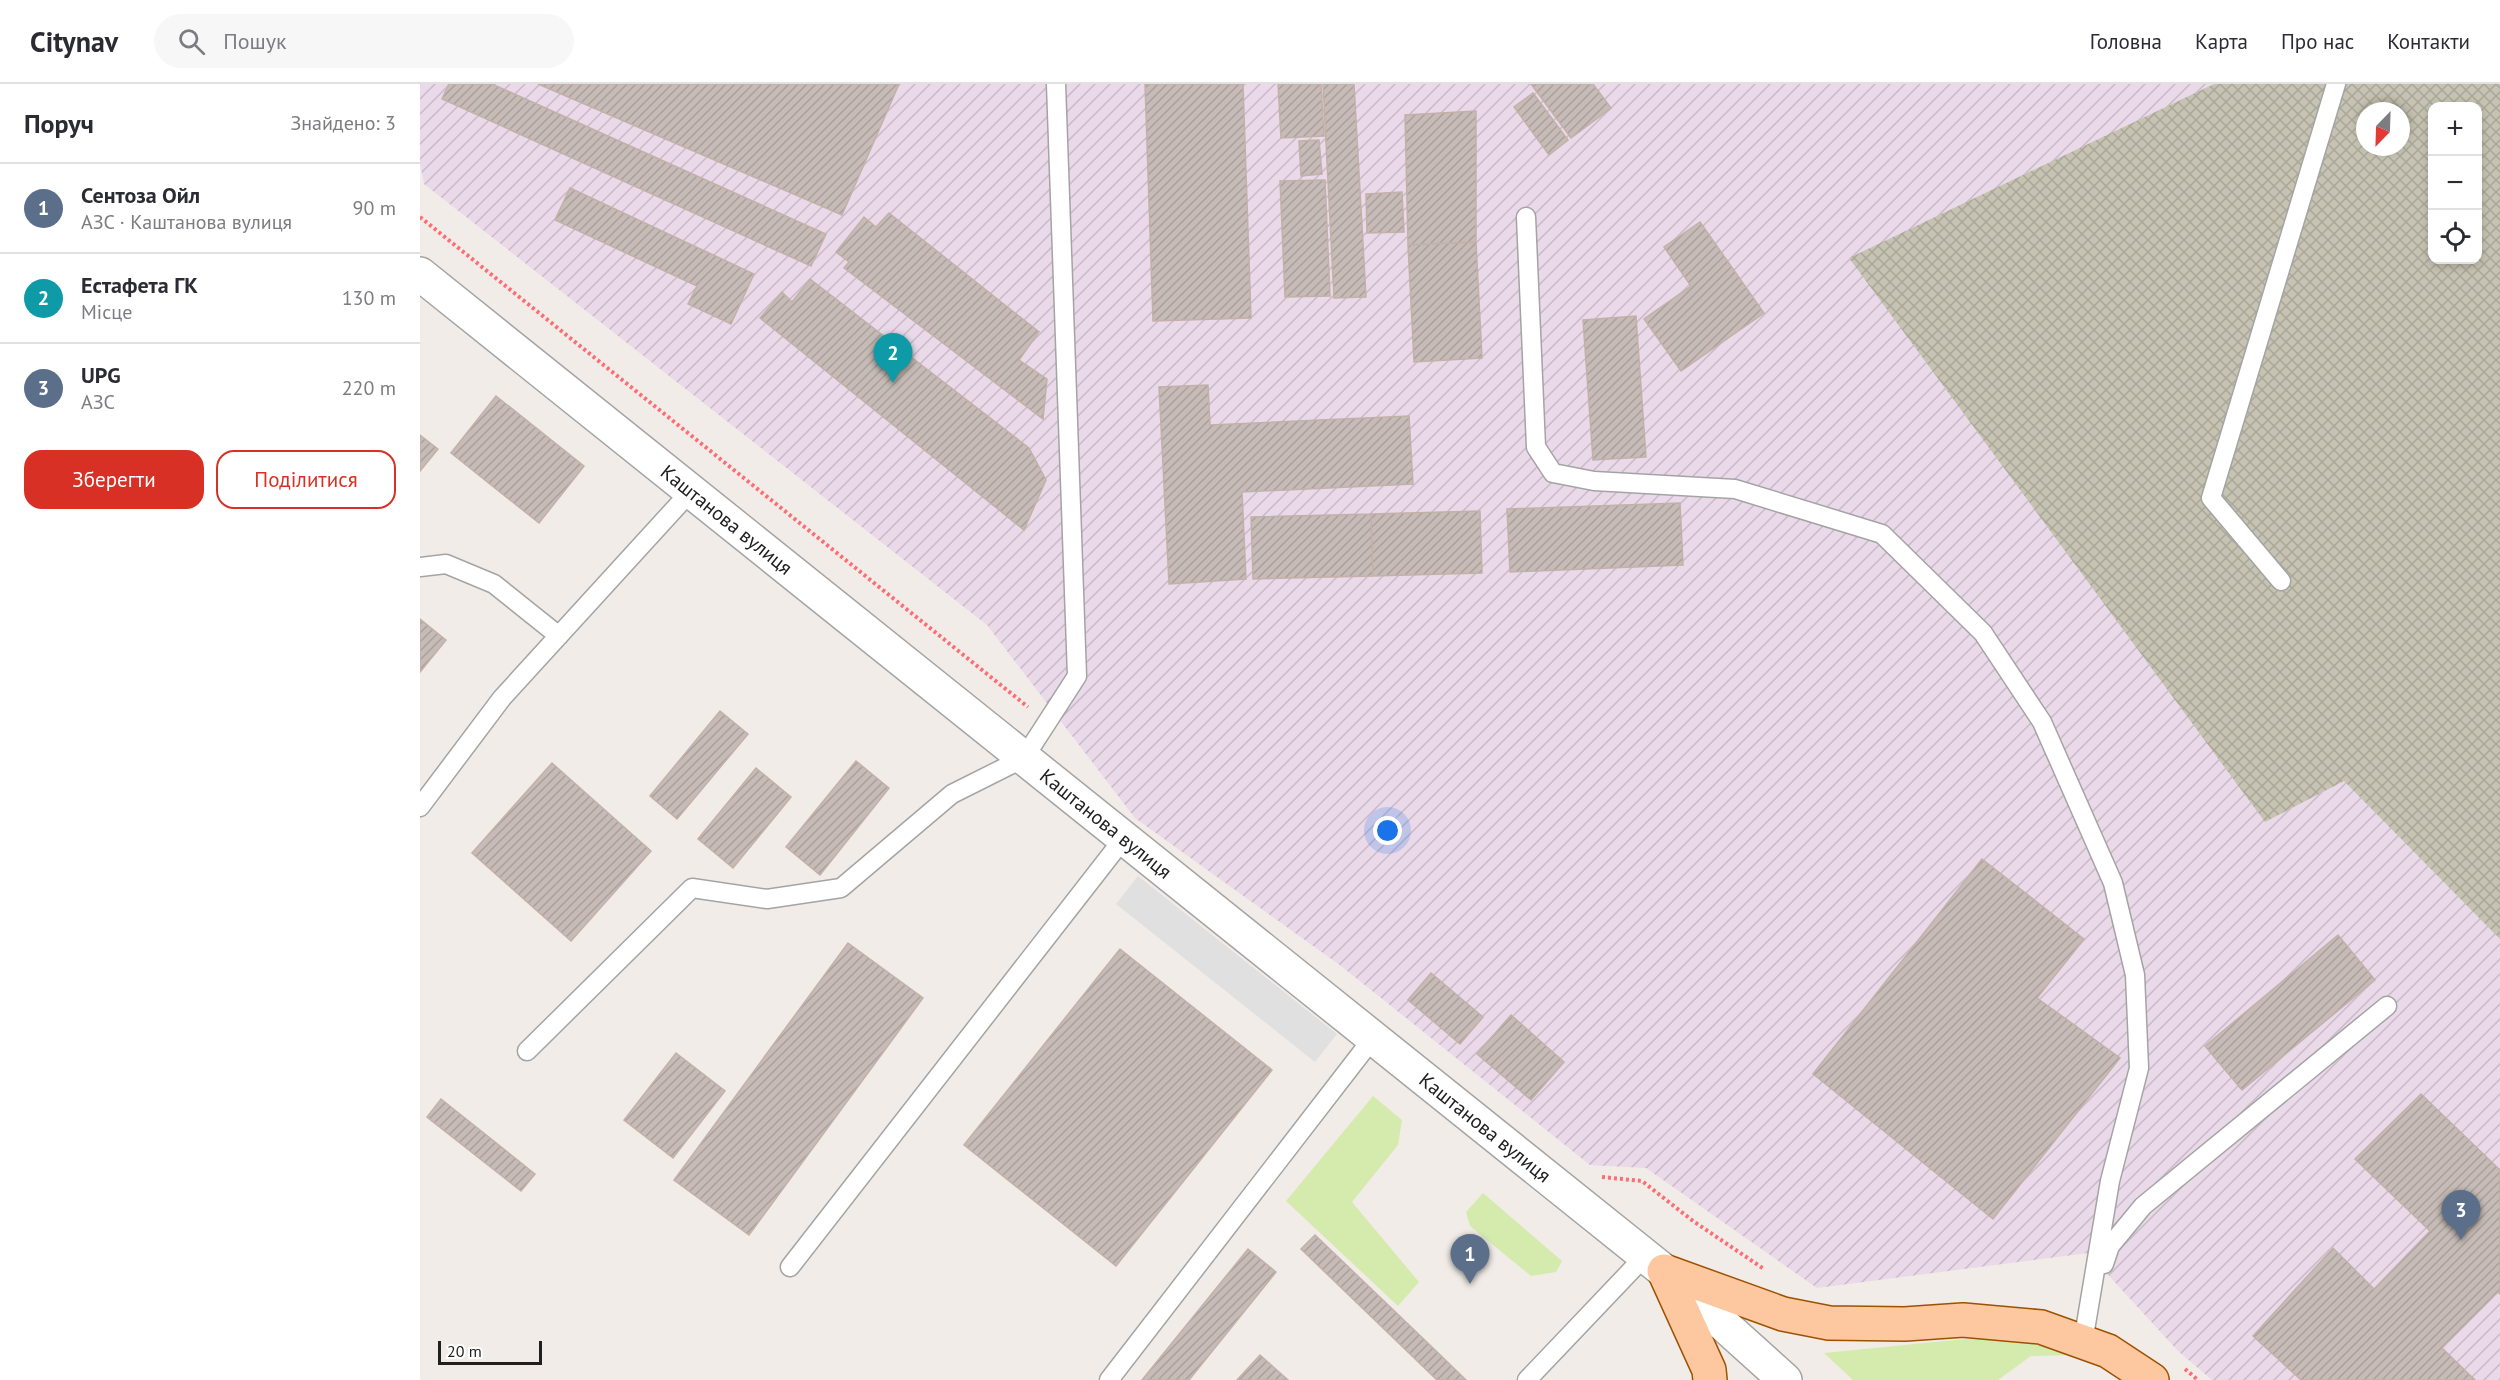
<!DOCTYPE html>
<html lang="uk">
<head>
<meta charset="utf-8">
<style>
	:root { --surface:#fff; --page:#f7f7f7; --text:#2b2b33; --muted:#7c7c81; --line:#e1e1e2; --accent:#d93025 }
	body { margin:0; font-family:"PT Sans",sans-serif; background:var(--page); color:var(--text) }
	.controls { position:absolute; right:18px; top:18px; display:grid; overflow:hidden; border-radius:12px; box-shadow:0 3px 9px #0003 }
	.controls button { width:54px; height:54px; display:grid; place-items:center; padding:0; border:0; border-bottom:2px solid var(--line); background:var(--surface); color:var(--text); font:30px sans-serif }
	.compass { position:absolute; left:1936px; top:18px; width:54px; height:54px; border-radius:50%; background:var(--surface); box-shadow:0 3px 9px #0003; rotate:203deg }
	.scale { position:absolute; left:18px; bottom:15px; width:104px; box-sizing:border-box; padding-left:6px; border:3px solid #202020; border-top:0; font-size:16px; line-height:21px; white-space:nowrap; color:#202020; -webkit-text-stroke:4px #fff; paint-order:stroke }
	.you { position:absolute; left:968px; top:747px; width:21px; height:21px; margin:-15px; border:4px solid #fff; border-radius:50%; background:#1a73e8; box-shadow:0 0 0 9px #1a73e833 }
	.badge { display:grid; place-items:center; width:39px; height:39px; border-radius:50%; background:var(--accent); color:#fff; font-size:20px; font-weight:700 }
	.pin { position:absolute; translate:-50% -50px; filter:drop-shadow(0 2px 3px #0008) }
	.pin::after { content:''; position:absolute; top:32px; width:21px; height:18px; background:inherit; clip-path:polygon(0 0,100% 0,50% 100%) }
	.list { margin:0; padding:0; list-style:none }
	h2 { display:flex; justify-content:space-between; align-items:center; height:78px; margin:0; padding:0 24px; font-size:26px }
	h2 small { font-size:20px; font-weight:400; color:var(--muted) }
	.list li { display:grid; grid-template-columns:39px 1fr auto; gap:18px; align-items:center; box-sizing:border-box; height:90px; padding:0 24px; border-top:2px solid var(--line) }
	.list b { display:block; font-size:22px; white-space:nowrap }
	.list p { margin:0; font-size:20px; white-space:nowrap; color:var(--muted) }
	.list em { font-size:20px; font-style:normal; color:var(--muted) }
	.actions { display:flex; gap:12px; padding:18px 24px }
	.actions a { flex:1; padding:14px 0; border:2px solid var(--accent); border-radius:18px; text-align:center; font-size:21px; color:var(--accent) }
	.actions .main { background:var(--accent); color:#fff }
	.icon { flex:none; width:33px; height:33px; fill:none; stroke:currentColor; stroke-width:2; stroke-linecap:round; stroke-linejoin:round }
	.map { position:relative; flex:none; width:2080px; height:1296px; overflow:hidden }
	header { display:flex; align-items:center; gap:36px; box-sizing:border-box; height:84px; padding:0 30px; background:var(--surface); border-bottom:2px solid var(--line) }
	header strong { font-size:28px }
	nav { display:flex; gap:33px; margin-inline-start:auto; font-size:21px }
	.search { width:420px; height:54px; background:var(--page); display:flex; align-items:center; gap:15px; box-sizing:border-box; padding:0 21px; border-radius:33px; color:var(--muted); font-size:22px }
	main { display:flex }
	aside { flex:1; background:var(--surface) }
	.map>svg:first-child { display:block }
	.industrial { fill:url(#industrial-furrows); fill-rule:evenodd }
	.construction { fill:url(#construction-cross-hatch); fill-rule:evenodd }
	.grass { fill:#d5ebad }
	.parking { fill:#e0e0e0 }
	.building { fill:url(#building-hatch); stroke:#c3b1a9; stroke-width:1.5 }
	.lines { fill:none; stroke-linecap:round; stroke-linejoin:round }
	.service-casing { stroke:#a4a4a4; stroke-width:21 }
	.tertiary-casing { stroke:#a4a4a4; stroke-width:36 }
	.primary-casing { stroke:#9d5200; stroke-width:36 }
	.path { stroke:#fb6e75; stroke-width:4; stroke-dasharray:3 3; stroke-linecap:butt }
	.service { stroke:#fff; stroke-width:18 }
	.tertiary { stroke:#fff; stroke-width:33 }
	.primary { stroke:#fdc7a0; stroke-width:33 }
	.labels { text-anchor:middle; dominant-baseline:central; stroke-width:5; stroke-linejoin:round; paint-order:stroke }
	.street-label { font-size:20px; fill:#202020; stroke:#fff }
</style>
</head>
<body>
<header>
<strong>Citynav</strong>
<div class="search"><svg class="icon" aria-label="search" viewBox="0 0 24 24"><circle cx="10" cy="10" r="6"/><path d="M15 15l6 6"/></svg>Пошук</div>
<nav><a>Головна</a><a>Карта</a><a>Про нас</a><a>Контакти</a></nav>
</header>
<main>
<aside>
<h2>Поруч<small>Знайдено: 3</small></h2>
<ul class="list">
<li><span class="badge" style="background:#5c6f8a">1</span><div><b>Сентоза Ойл</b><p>АЗС · Каштанова вулиця</p></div><em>90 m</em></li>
<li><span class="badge" style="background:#0f9aa8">2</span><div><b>Естафета ГК</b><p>Місце</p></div><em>130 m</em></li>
<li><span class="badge" style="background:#5c6f8a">3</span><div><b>UPG</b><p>АЗС</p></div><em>220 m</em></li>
</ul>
<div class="actions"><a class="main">Зберегти</a><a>Поділитися</a></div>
</aside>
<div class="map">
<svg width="2080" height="1296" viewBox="0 0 2080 1296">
	<defs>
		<pattern id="industrial-furrows" width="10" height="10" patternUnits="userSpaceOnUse" patternTransform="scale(1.5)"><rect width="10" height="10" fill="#ead9e9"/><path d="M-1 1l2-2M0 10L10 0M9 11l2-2" fill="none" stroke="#c8bac8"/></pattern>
		<pattern id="construction-cross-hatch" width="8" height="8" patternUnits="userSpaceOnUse" patternTransform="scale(1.5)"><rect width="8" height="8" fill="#c6c3b2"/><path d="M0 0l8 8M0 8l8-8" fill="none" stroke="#aaa799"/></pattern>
		<pattern id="building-hatch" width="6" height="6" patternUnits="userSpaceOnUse" patternTransform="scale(1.5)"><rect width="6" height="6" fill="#c6bbb6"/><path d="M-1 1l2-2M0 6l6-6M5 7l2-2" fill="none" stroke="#aaa09c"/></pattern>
	</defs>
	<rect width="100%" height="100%" fill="#f1ece7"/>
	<path class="industrial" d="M0,0H2080V1296H1792L1758,1267L1668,1169L1397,1204L1226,1084L1170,1081L921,882L715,734L567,541L4,100L0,80ZM2012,22H2058V176H2012ZM1945,27H1981V63H1945Z"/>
	<path class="construction" d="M1794,0H2080V855L1924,697L1845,738L1429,174ZM2012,22H2058V176H2012ZM1945,27H1981V63H1945Z"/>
	<path class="grass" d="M953,1012L982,1036L978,1061L932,1118L999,1198L978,1222L866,1117Z
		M1063,1109L1142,1177L1136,1188L1111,1192L1050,1142L1046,1128Z
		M1565,1253L1615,1256L1657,1271L1611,1272L1578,1296H1433L1404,1269Z"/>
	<path class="parking" d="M718,792L917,950L895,978L696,820Z"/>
	<path class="building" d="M29,0H72L406,150L391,182L22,15Z
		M118,0H479L422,131Z
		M725,0H823L831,234L733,237Z
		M858,0H901L904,52L861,54Z
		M903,0H934L946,213L914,214Z
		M1111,0H1173L1191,24L1151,54Z
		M1113,9L1148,56L1129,71L1094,23Z
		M1056,27V158L988,161L985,31Z
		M899,56L902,90L881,92L879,57Z
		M905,96L910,212L865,213L860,97Z
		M150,104L334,190L311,240L268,220L277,202L135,136Z
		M982,108L984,148L947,149L946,110Z
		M469,129L619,248L599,276L627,295L623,335L424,184L429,178L416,168L444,133L456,143Z
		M1280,138L1344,229L1261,287L1224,235L1271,202L1244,163Z
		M1056,158L1062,274L994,278L988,161Z
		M390,195L609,364L626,396L604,446L340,234L362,208L372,218Z
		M1216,232L1226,373L1173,376L1163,236Z
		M788,301L790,341L989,332L993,400L822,408L826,495L749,500L739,303Z
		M76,312L164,382L119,439L31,369Z
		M0,351L18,365L0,387Z
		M1260,419L1263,481L1090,488L1087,425Z
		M1060,427L1062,489L953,492L951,430Z
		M951,430L953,492L833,495L831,433Z
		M0,535L26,556L0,588Z
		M300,627L328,650L257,735L230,712Z
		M436,677L469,704L400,791L366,763Z
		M132,679L231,767L151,857L52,769Z
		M336,684L371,713L313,784L278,755Z
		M1562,775L1664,855L1617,914L1700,974L1573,1135L1393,990Z
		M1918,851L1955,896L1822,1006L1785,962Z
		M428,859L503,914L329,1151L254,1096Z
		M700,865L852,986L696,1182L544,1061Z
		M1011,889L1063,933L1040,960L988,916Z
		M1091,931L1144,978L1111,1016L1057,970Z
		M256,969L305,1007L253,1074L204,1036Z
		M2001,1010L2080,1086V1210L2078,1208L2022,1264L2055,1296H1881L1833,1252L1913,1164L1954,1205L2010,1147L1935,1075Z
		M21,1015L115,1090L101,1107L7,1033Z
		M895,1151L1012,1263L1046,1296H1017L881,1165Z
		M828,1165L856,1188L769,1296H722Z
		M840,1271L868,1296H817Z"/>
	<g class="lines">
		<g class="service-casing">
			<path id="service" d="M1106,133L1116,363L1133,389L1174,397L1315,405L1462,450L1563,549L1622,638L1693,799L1715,891L1719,984L1690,1097L1663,1258
				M0,483L26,480L74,500L139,552
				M1861,497L1791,414L1916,0
				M0,723L82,614L271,407
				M107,967L272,804L347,815L421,804L532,710L604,674L657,592L636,0
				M1684,1180L1690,1162L1723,1122L1967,922
				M370,1183L704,754
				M689,1296L953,954
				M1107,1296L1225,1172"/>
		</g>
		<g class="tertiary-casing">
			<g id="tertiary">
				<path id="s1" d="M0,190L1244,1187L1365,1296"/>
			</g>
		</g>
		<g class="primary-casing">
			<path id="primary" d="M1244,1187L1363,1230L1409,1239L1485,1240L1543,1236L1621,1243L1688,1267L1732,1296
				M1244,1187L1289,1286L1290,1296"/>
		</g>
		<path class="path" d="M0,133L608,623
			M1182,1093L1222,1097L1273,1137L1344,1185
			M1765,1285L1778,1296"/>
		<use href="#service" class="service"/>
		<use href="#tertiary" class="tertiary"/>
		<use href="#primary" class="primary"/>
	</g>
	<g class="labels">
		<g class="street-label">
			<text stroke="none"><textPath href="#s1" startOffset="393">Каштанова вулиця</textPath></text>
			<text stroke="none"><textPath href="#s1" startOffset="879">Каштанова вулиця</textPath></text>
			<text stroke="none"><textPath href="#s1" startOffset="1365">Каштанова вулиця</textPath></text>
		</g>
	</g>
</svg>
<div class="controls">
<button>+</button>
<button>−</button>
<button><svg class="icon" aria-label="locate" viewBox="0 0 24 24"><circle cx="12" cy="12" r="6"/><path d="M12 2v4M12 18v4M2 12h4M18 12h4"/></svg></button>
</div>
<svg class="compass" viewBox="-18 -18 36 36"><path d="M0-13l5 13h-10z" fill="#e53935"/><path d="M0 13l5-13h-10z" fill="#7c7c81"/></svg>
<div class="scale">20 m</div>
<div class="you"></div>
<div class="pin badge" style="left:1050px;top:1200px;background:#5c6f8a">1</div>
<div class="pin badge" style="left:473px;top:299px;background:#0f9aa8">2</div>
<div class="pin badge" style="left:2041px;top:1156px;background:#5c6f8a">3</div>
</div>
</main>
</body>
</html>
